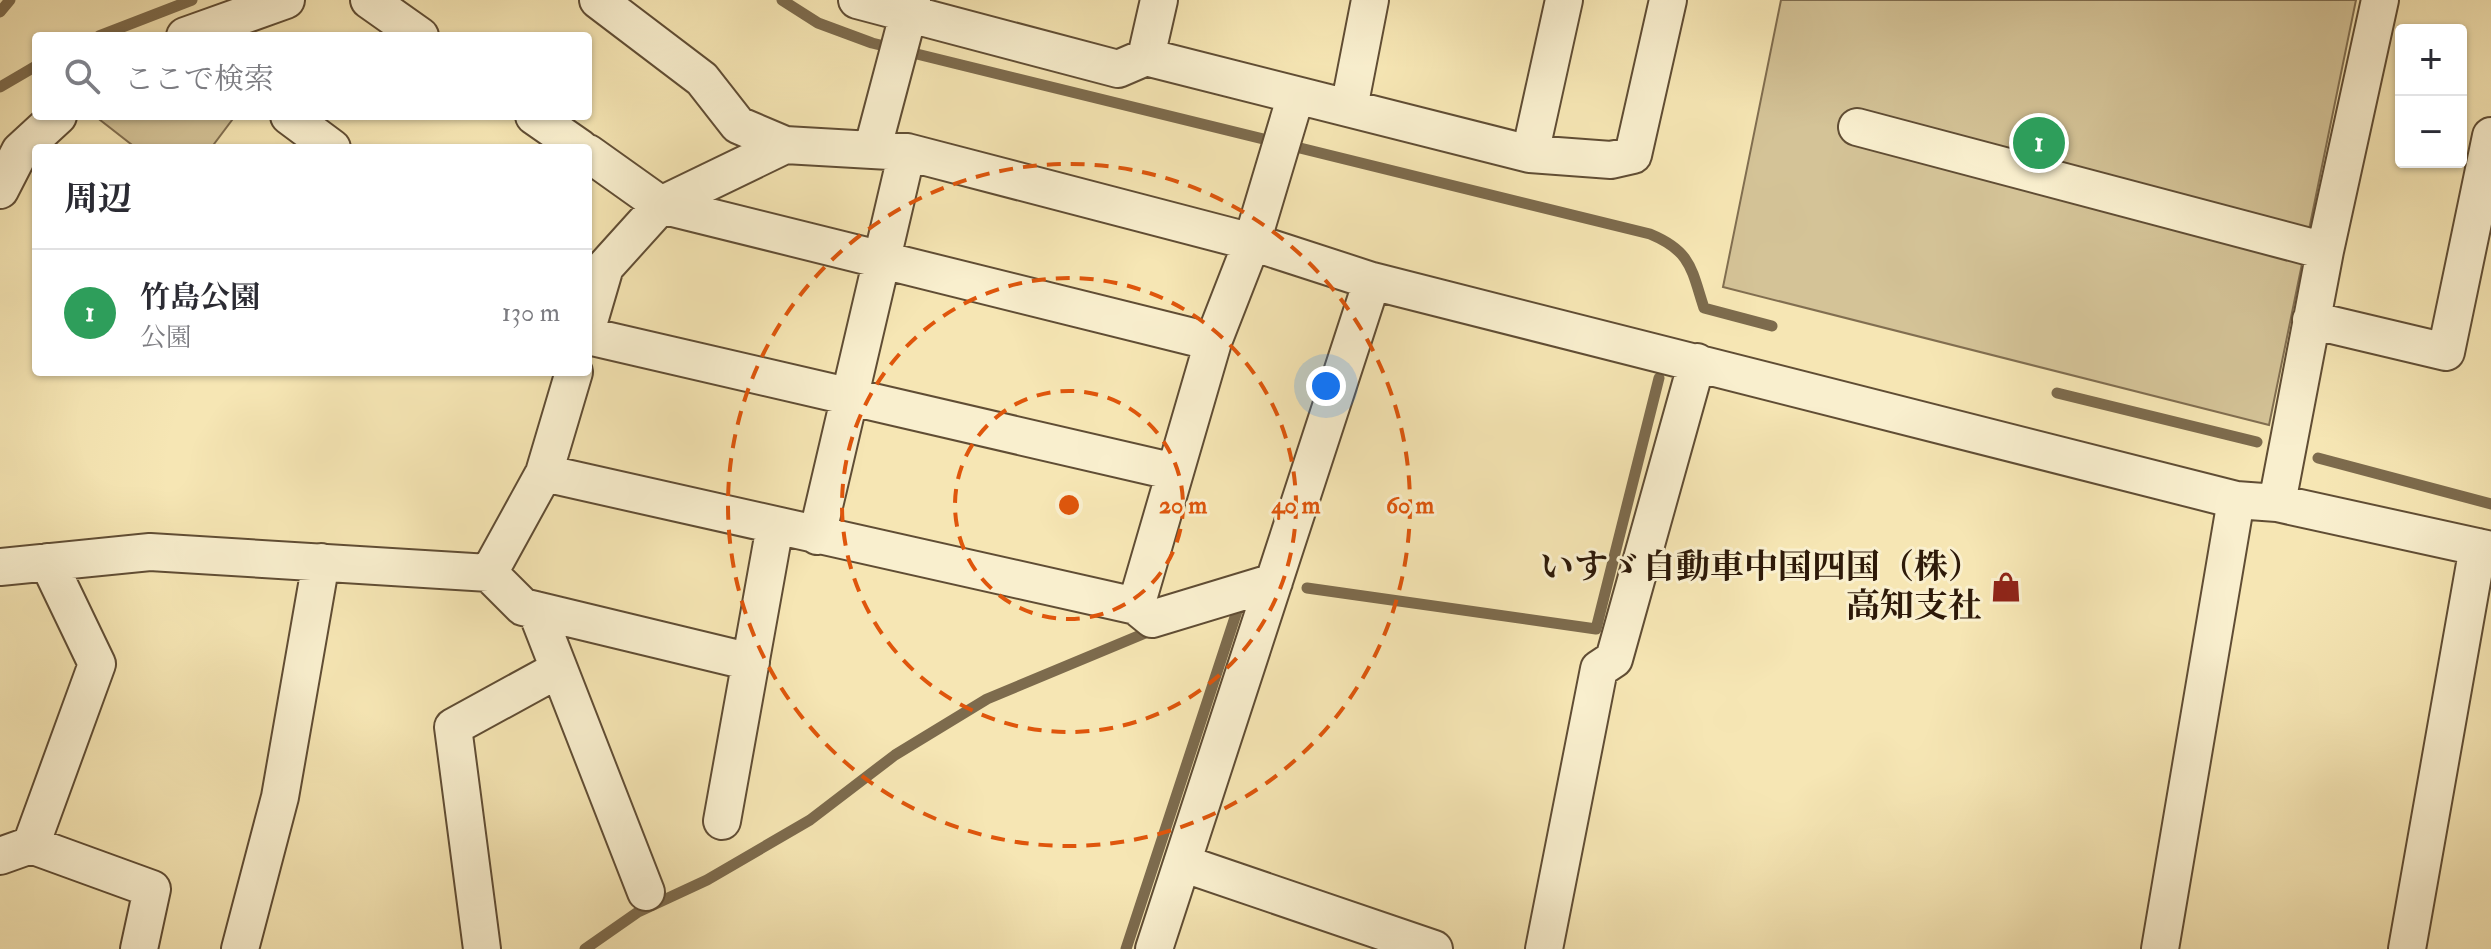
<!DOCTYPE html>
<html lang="ja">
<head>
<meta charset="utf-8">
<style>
	:root { --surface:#fff; --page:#f7f7f7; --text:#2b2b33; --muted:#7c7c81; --line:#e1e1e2; --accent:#2563eb }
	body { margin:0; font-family:"IM FELL Double Pica","Noto Serif JP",serif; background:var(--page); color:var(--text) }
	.controls { position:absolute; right:24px; top:24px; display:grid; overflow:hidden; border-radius:8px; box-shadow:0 2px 6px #0004 }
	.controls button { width:72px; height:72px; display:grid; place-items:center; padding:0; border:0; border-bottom:2px solid var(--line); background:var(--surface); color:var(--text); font:40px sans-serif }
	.you { position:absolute; left:1326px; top:386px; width:28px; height:28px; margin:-20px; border:6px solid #fff; border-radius:50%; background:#1a73e8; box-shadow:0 0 0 12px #1a73e833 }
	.badge { display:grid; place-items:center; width:52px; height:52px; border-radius:50%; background:var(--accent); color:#fff; font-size:26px; font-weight:700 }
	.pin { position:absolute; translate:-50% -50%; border:4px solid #fff; box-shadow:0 2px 8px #0006 }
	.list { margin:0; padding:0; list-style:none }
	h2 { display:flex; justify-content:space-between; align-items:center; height:104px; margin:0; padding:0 32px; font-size:34px }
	h2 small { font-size:26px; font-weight:400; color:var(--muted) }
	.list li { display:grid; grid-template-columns:52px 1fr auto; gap:24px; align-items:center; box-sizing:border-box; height:128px; padding:0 32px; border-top:2px solid var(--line) }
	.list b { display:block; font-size:30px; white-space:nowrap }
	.list p { margin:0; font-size:26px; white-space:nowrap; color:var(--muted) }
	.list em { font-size:26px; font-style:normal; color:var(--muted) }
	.icon { flex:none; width:44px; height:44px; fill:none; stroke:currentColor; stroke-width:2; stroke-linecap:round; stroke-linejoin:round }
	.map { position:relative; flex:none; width:2491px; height:949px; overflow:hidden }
	.search { position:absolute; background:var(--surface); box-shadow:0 2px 6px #0004; left:32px; top:32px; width:560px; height:88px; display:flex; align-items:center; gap:20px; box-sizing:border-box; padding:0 28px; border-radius:8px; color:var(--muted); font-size:30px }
	.panel { position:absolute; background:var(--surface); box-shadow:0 2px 6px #0004; left:32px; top:144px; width:560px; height:232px; border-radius:8px }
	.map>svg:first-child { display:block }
	.green { fill:#d4c397; stroke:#816e50; stroke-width:2 }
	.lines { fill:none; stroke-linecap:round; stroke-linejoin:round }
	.stream { stroke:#7d6b4d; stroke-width:11 }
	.street-casing { stroke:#604d34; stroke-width:40 }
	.street { stroke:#f9efce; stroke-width:36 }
	.ring { fill:none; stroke:#df560c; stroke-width:4; stroke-dasharray:14 10 }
	.labels { text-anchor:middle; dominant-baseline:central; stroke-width:6; stroke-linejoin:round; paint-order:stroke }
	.poi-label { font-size:34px; font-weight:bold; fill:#2e1a09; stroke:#f9efce; text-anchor:end }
	.centre { fill:#df560c; stroke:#f9efce; stroke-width:4 }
	.ring-label { font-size:24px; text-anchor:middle; font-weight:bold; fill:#df560c; stroke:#f9efce; stroke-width:6; stroke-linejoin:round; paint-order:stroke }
</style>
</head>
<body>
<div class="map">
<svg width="2491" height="949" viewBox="0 0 2491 949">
	<rect width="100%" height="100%" fill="#f6e6b4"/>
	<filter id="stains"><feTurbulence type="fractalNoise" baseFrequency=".0025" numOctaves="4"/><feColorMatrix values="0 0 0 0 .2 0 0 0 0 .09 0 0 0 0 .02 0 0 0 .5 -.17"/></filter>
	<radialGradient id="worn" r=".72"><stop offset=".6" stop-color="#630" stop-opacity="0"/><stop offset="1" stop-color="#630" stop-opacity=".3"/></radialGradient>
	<path class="green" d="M1781,0H2356L2269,425L1723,287Z
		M95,116H235L211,148H136Z"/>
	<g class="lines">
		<path class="stream" d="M782,0L818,23L872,43L1650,234C1691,251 1691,268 1704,308L1772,326
			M0,12L10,0
			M99,36L192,0
			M0,87L36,66
			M2057,393L2257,442
			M2318,458L2491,504
			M1307,588L1596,629L1659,378
			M585,949L638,912L707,880L810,820L895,755L987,699L1155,629
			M1126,949L1241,599"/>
		<g class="street-casing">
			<path id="street" d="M369,0L420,36
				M598,0L702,79L738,125L785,145L907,152L1252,242L1372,281L2236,500L2277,503L2491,550
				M857,0L1118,69L1146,57L1530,154L1611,160L1633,155L1668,0
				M185,36L286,0
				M1146,57L1159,0
				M1349,108L1370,0
				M289,116L332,148
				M534,116L580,148
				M1857,127L2325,251
				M873,147L912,0
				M588,153L661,205L1213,342
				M1530,154L1564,0
				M0,190L20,151L58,116
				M2311,320L2446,352L2491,136
				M588,325L605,267L661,205L785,145
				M588,336L1175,472
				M544,473L1136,606L1213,342L1252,242L1296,95
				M2277,503L2325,251L2380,0
				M817,536L907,152
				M0,567L150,552L489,573L544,473L574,372
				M489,573L523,607L751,662
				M1136,606L1152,619L1274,582
				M536,610L646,892
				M722,821L775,526
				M31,845L152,889L139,949
				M0,856L31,845L97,664L48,562
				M1182,863L1434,949
				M240,949L280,797L321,562
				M482,949L453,727L559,669
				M1154,949L1372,281
				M1544,949L1599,669L1614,659L1697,362
				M2160,949L2236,500
				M2407,949L2478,547"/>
		</g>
		<use href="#street" class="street"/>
	</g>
	<g class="ring">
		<circle cx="1069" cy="505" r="114"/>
		<circle cx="1069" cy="505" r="227"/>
		<circle cx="1069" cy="505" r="341"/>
	</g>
	<defs>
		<g id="shop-bare" transform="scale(2.4)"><path d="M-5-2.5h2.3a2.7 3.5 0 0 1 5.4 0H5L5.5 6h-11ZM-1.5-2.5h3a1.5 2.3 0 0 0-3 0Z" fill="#8f2418" stroke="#f9efce" stroke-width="2.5" paint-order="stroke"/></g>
	</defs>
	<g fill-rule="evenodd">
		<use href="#shop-bare" x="2006" y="587"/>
	</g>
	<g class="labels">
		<g class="poi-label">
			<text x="1982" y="567">いすゞ自動車中国四国（株）<tspan x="1982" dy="39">高知支社</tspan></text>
		</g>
	</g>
	<circle cx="1069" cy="505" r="12" class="centre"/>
	<g class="ring-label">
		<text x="1183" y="513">20 m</text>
		<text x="1296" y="513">40 m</text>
		<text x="1410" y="513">60 m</text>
	</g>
	<rect width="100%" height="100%" filter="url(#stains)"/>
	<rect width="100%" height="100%" fill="url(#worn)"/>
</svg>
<div class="controls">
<button>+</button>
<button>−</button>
</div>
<div class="you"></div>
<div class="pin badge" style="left:2039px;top:143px;background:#2e9e5b">1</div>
<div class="search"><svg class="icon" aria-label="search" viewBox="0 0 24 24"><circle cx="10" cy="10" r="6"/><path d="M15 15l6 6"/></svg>ここで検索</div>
<section class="panel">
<h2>周辺<small></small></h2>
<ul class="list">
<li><span class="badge" style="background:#2e9e5b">1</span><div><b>竹島公園</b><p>公園</p></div><em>130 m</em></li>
</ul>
</section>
</div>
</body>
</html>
